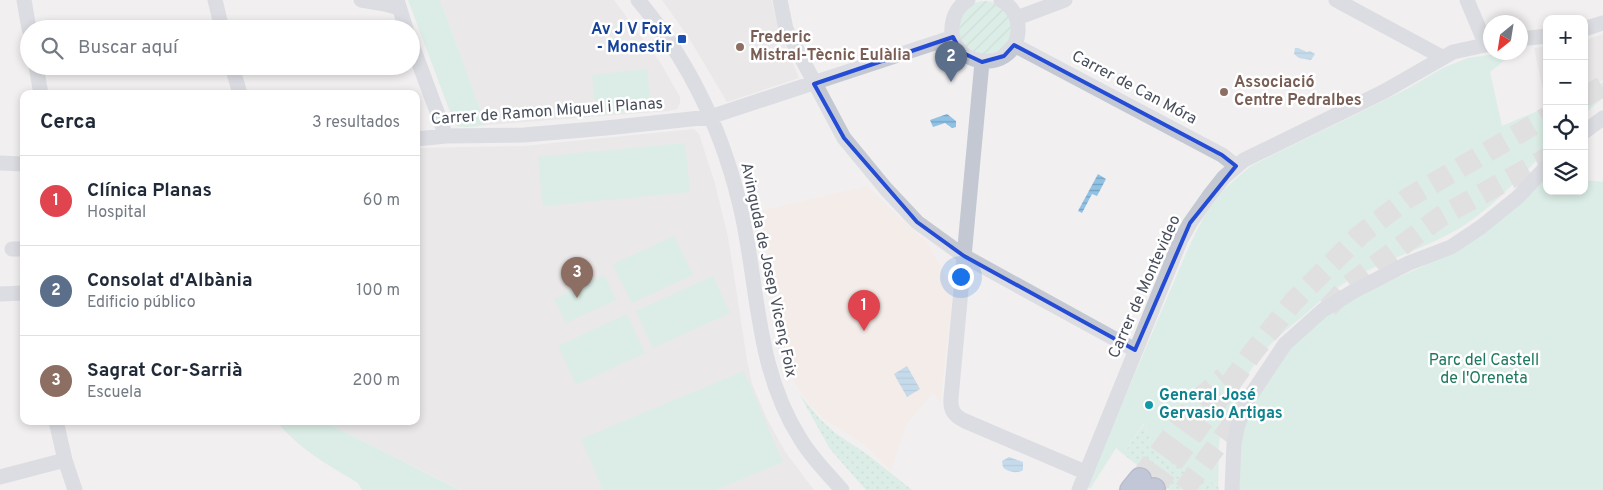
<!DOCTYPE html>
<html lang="es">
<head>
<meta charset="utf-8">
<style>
	:root { --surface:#fff; --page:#f6f6f7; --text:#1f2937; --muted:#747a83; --line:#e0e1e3; --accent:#ea580c }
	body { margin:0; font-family:Overpass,sans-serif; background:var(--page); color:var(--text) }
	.controls { position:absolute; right:15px; top:15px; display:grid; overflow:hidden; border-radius:10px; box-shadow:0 2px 8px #0003 }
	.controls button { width:45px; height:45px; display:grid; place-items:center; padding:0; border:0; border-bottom:1px solid var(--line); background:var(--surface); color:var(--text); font:25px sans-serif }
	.compass { position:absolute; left:1483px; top:15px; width:45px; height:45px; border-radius:50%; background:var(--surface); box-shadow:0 2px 8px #0003; rotate:210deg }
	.you { position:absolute; left:960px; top:276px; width:18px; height:18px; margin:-12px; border:4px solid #fff; border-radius:50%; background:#1a73e8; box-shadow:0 0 0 8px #1a73e833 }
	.badge { display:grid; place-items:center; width:32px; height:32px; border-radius:50%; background:var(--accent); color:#fff; font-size:16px; font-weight:700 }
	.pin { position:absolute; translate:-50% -41px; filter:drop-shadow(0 1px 2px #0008) }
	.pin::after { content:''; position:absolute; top:26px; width:18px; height:15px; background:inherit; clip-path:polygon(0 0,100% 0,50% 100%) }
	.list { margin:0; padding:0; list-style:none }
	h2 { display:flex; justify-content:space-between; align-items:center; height:65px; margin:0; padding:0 20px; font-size:21px }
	h2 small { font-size:16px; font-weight:400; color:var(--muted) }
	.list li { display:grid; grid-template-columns:32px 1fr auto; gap:15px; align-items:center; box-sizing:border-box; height:90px; padding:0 20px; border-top:1px solid var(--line) }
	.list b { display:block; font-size:19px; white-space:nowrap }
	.list p { margin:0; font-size:16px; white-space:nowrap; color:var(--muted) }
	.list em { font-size:16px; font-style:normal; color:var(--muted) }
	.icon { flex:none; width:28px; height:28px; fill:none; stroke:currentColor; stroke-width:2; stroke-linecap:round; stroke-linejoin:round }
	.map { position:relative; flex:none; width:1603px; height:490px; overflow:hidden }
	.search { position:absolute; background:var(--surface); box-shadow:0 2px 8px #0003; left:20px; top:20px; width:400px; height:55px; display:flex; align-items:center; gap:12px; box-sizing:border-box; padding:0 18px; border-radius:28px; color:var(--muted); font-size:19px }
	.panel { position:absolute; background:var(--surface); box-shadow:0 2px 8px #0003; left:20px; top:90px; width:400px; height:335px; border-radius:10px }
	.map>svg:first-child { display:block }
	.education { fill:#e2e1e0 }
	.medical { fill:#f9e8e1 }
	.grass { fill:url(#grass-dots) }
	.park { fill:#c0ecdb }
	.garden { fill:url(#garden-furrows) }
	.water { fill:url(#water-rules) }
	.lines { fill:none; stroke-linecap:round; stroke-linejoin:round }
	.highway-tunnel { stroke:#cfcfd1; stroke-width:21; stroke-dasharray:21 11; stroke-linecap:butt }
	.highway-casing { stroke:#7582a6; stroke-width:24 }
	.minor { stroke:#c3c8d3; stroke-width:15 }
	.highway { stroke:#8a97ba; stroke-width:21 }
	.marked { fill:none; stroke:#254cd5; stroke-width:4; stroke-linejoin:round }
	.transit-dot { fill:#1a4fb4; stroke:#fff; stroke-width:2 }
	.education-dot { fill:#8d6e63; stroke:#fff; stroke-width:2 }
	.culture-dot { fill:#0f9aa8; stroke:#fff; stroke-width:2 }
	.labels { text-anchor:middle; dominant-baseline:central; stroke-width:5; stroke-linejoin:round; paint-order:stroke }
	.transit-label { font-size:16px; font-weight:bold; fill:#164399; stroke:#fff; text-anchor:end }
	.education-label { font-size:16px; font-weight:bold; fill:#785e54; stroke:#fff; text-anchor:start }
	.street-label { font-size:16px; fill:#484e5b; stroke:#fff }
	.park-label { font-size:16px; fill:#1d785e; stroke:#fff }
	.culture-label { font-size:16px; font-weight:bold; fill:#0d838f; stroke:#fff; text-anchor:start }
</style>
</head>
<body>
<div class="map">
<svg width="1603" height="490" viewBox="0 0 1603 490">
	<defs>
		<pattern id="grass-dots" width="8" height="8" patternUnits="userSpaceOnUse" patternTransform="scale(1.25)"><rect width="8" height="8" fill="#c0ecdb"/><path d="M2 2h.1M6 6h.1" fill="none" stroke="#a6ccbe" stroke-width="1.8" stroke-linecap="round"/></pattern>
		<pattern id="garden-furrows" width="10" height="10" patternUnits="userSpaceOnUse" patternTransform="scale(1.25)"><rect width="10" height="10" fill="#c0ecdb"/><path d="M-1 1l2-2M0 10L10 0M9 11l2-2" fill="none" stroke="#a6ccbe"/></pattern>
		<pattern id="water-rules" width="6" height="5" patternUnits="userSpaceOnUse" patternTransform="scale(1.25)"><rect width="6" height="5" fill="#90c2e6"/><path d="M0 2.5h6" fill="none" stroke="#78a0bd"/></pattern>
	</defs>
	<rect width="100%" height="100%" fill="#f1efef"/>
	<path class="education" d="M440,0H614L660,62L680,97V103L677,109L668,111L486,125Z
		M662,0H771L783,40L799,78L727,102L689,38Z
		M1603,34V80L1584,90V41Z
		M1547,46V108L1534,48Z
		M694,129L699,134L715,184L728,237L747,360L752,384L767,419L786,453L814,490H461L323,421H416V148L524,146Z"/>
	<path class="medical" d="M867,186L901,219L927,242L953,291L940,402L933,392L906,425L891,471L864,444L824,419L805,399L793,380L782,343L761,211Z"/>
	<path class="grass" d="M800,395L819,418L835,433L868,455L912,490H866L830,449Z
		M1145,423L1146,430L1162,456L1178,462L1218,486L1219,490H1170L1123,454Z"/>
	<path class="park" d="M408,0H440L486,125C476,126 464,129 455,125Z
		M1504,53L1505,60L1490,72L1502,126L1547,107V150L1545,152C1519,178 1494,206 1463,226C1429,247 1389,258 1353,278C1334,288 1319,302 1302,317C1291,326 1278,336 1268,347C1249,368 1222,416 1219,444C1218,458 1219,472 1218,486L1178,462L1162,456L1152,445L1144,423L1123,454L1116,448L1090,489L1087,486L1185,256C1194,237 1203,215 1217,198C1227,186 1239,176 1251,166L1407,89L1443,68L1468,58Z
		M647,69L651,109L596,115L592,75Z
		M1603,82V98L1584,114V90Z
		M685,143L690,192L543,206L538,157Z
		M1547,176V191H1584V180L1603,182V490H1237L1243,430L1250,411L1263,387L1282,358L1304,334L1332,310L1362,294L1443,257Z
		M674,236L693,275L632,303L613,264Z
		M604,275L616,300L566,323L554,299Z
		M713,276L730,313L653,348L636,311Z
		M627,314L645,353L576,385L558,346Z
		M744,371L783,462L715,490H603L581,439Z
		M276,421H323L460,490H362L358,483C327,464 300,450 276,421Z"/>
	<path class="garden" d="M958 28a27 27 0 1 1 54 0a27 27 0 1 1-54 0Z"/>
	<path class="water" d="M1295,48H1298L1307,52L1310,51L1315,54L1311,60L1299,58L1294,54Z
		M947,114L956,121V127L952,128L945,123L933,127L930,120Z
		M1098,174L1106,179L1097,196L1092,194L1082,213L1078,211Z
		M907,366L920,389L907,397L894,374Z
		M1009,457L1023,462V470C1018,474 1007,472 1003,467L1002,461Z"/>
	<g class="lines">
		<path class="highway-tunnel" d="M1584,97L1603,86
			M1328,308L1349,285L1440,217L1547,158
			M1140,479L1199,399L1224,377
			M1154,489L1253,352L1293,302L1360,235L1408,198L1547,117
			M1184,490L1246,406"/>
		<g class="highway-casing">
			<path id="highway" d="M1131,490L1140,479
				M1153,490L1154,489"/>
		</g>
		<path class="minor" d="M24,0L29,29
			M215,0L222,29
			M361,0L385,4L399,8
			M397,0L406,29
			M638,0C691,63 726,139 743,219C759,297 757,371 801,440C812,458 828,474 842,490
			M780,0L786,29L844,138L886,189L917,222L964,256L1135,350
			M968,0C961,4 955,12 953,21C942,66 1014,78 1018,32C1019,19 1013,7 1001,0
			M1336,0L1442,57
			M1467,0L1486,45
			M1017,18L1065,0
			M1584,29L1603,23
			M1520,39L1547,36
			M411,42L446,136
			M1014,45L1222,155L1236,166
			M982,62L951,398C950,410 954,416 965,421L1085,472
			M36,66L41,94
			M232,66L240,94
			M1584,132L1603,118
			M416,139L446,136L524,135L606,128L710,117L953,37
			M0,163L24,164
			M12,249H24
			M0,294L24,293
			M56,421L65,460L75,490
			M0,477L65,460
			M1079,490L1181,239L1190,223L1209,196L1224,177L1244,160L1385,91L1453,52L1490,44
			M1232,490L1234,444L1237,428L1247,401L1285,344L1323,310L1354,291L1409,263L1451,247L1481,227L1518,197L1547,166"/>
		<use href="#highway" class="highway"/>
	</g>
	<path d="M0 0H1603V490H0ZM953,37L961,52L982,62L1004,56L1014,45L1222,155L1236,166L1190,223L1135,350L964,256L917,222L844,138L814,84Z" fill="#f1efef" fill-opacity=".55" fill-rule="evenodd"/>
	<path class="marked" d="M953,37L961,52L982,62L1004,56L1014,45L1222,155L1236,166L1190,223L1135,350L964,256L917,222L844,138L814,84Z"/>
	<rect class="transit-dot" x="677" y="34" width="10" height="10" rx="2.5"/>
	<g class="education-dot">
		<circle cx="740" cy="47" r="5"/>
		<circle cx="1224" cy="92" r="5"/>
	</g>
	<circle class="culture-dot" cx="1149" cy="405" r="5"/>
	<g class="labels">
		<g class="transit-label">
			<text x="672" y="30">Av J V Foix<tspan x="672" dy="18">- Monestir</tspan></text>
		</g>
		<g class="education-label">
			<text x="750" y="38">Frederic<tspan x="750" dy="18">Mistral-Tècnic Eulàlia</tspan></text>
			<text x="1234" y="83">Associació<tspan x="1234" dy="18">Centre Pedralbes</tspan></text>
		</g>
		<g class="street-label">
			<text transform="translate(1134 88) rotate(28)">Carrer de Can Móra</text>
			<text transform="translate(547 112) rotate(-4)">Carrer de Ramon Miquel i Planas</text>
			<text transform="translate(768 270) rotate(78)">Avinguda de Josep Vicenç Foix</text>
			<text transform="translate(1145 287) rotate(-66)">Carrer de Montevideo</text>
		</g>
		<g class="park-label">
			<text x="1484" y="361">Parc del Castell<tspan x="1484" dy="18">de l'Oreneta</tspan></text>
		</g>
		<g class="culture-label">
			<text x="1159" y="396">General José<tspan x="1159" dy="18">Gervasio Artigas</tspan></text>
		</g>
	</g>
</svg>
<div class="controls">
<button>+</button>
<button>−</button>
<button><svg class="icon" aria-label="locate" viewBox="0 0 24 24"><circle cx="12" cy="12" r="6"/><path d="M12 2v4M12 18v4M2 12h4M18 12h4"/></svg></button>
<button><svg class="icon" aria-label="layers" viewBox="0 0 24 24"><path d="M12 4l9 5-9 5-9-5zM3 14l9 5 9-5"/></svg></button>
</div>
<svg class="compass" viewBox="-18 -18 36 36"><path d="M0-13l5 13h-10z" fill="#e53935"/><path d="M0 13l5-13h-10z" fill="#747a83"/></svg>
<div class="you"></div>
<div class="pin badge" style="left:864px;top:331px;background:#e0444e">1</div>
<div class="pin badge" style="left:951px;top:82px;background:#5c6f8a">2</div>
<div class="pin badge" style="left:577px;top:298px;background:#8d6e63">3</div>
<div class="search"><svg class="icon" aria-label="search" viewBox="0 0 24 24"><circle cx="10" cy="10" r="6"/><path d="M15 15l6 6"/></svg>Buscar aquí</div>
<section class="panel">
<h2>Cerca<small>3 resultados</small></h2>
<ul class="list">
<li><span class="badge" style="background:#e0444e">1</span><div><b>Clínica Planas</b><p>Hospital</p></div><em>60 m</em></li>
<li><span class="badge" style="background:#5c6f8a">2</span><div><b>Consolat d'Albània</b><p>Edificio público</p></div><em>100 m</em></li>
<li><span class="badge" style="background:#8d6e63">3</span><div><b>Sagrat Cor-Sarrià</b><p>Escuela</p></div><em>200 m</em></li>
</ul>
</section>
</div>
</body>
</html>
